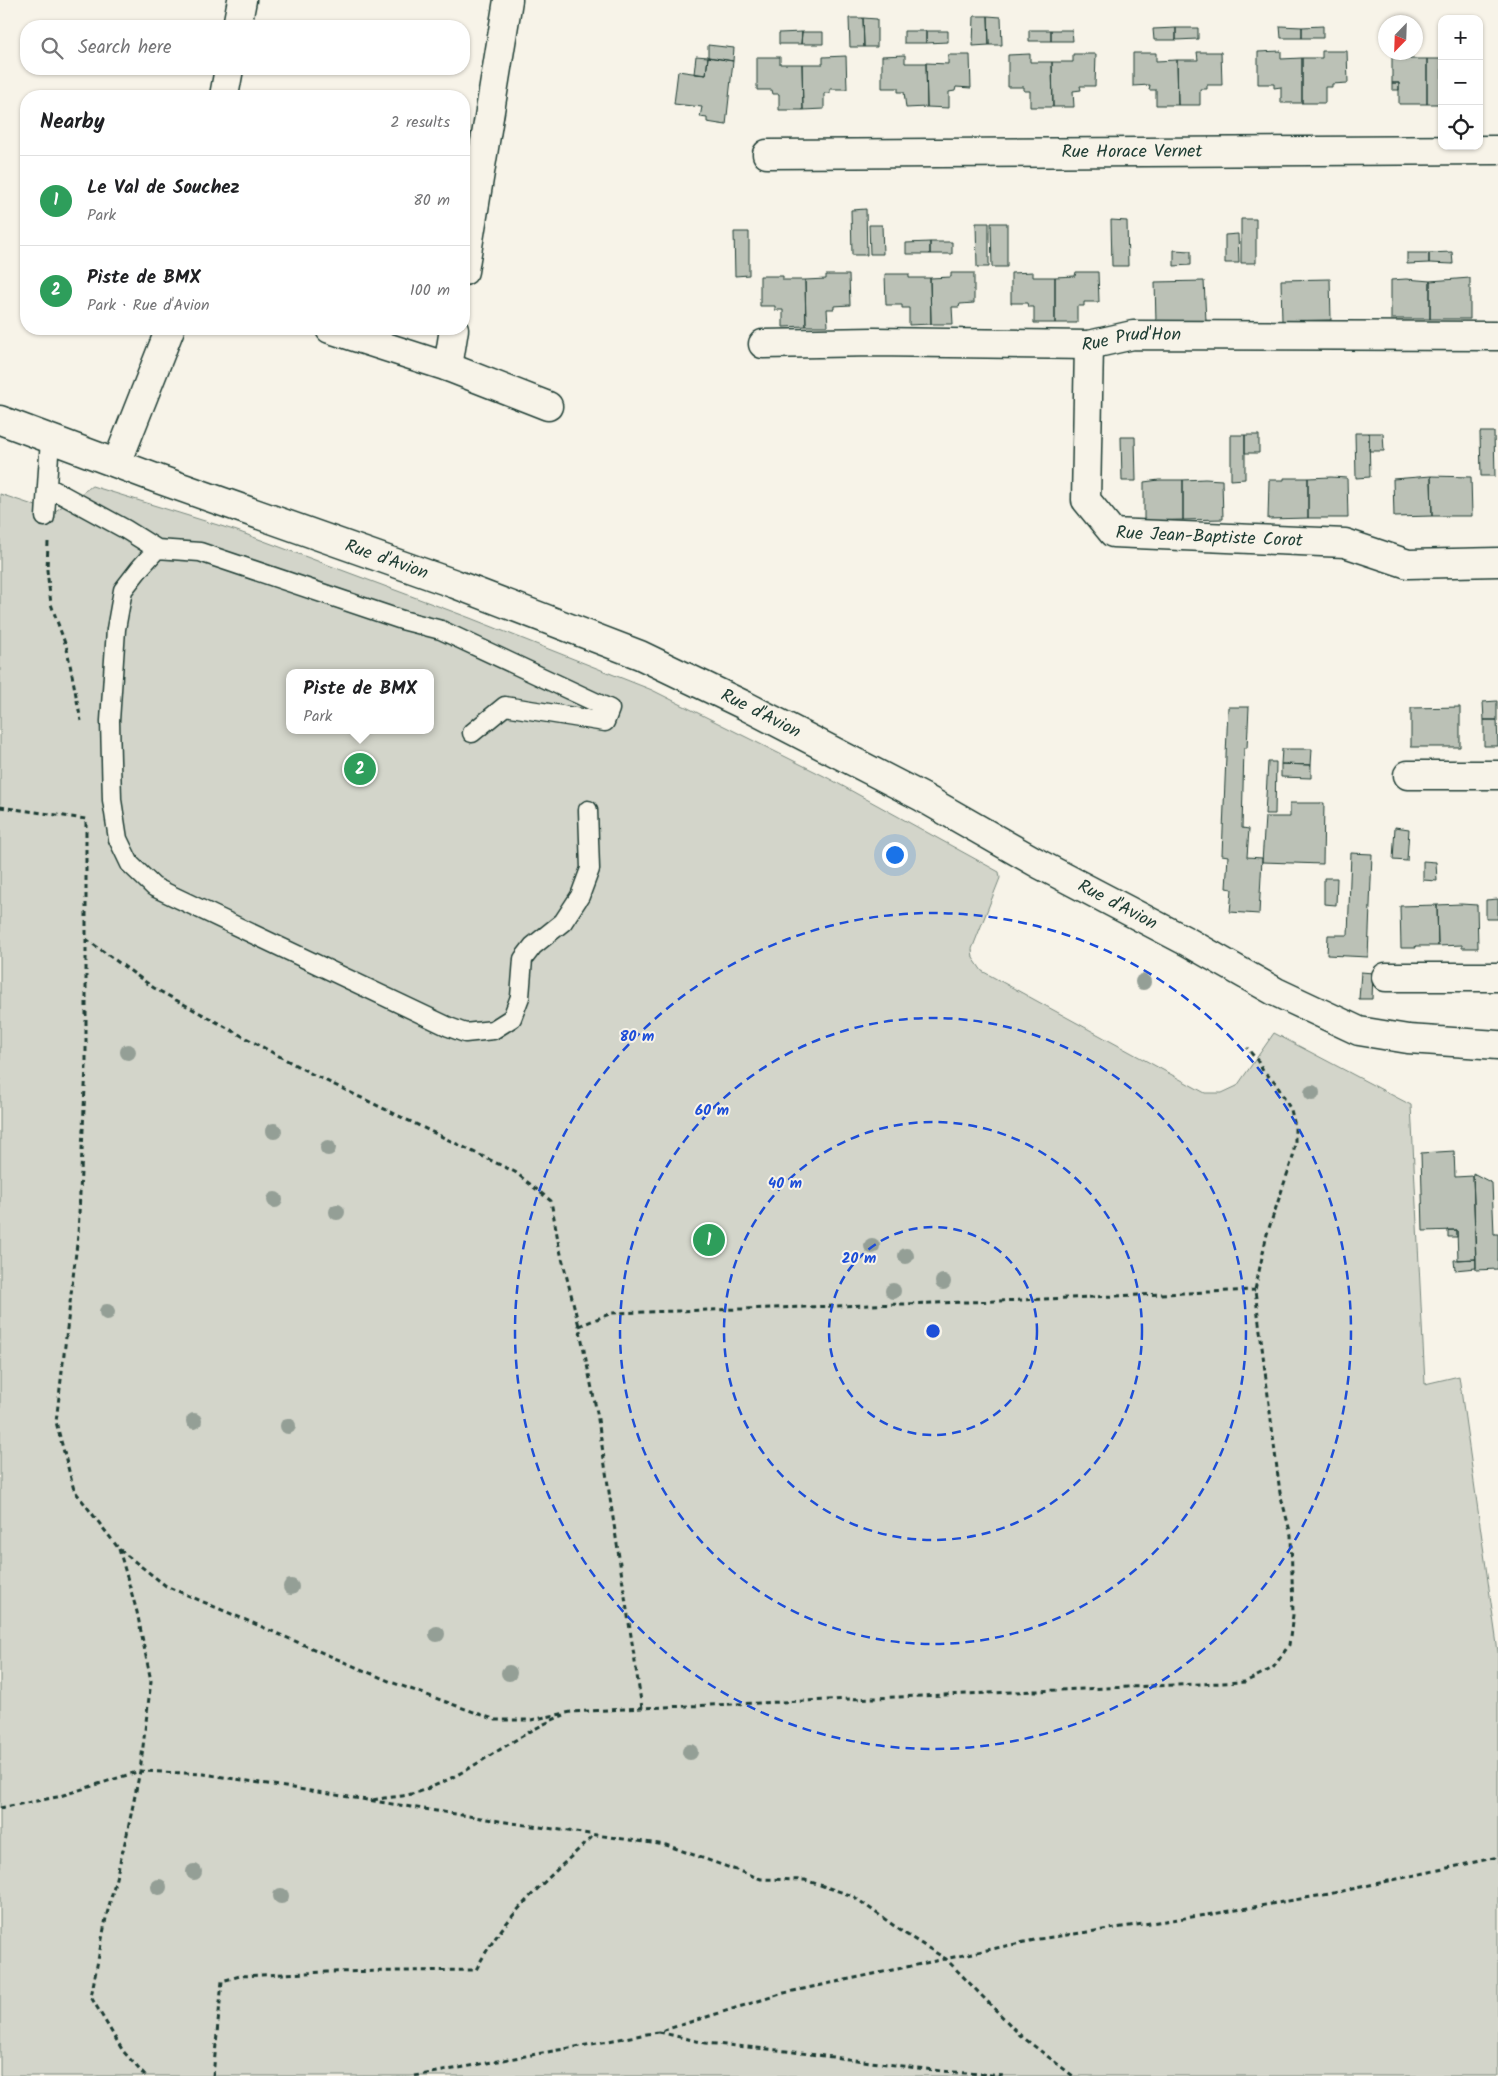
<!DOCTYPE html>
<html lang="en">
<head>
<meta charset="utf-8">
<style>
	:root { --surface:#fff; --page:#f2f2f2; --text:#202124; --muted:#757577; --line:#e0e0e0; --accent:#db2777 }
	body { margin:0; font-family:Kalam,sans-serif; background:var(--page); color:var(--text) }
	.controls { position:absolute; right:15px; top:15px; display:grid; overflow:hidden; border-radius:10px; box-shadow:0 1px 4px #0004 }
	.controls button { width:45px; height:45px; display:grid; place-items:center; padding:0; border:0; border-bottom:1px solid var(--line); background:var(--surface); color:var(--text); font:25px sans-serif }
	.compass { position:absolute; left:1378px; top:15px; width:45px; height:45px; border-radius:50%; background:var(--surface); box-shadow:0 1px 4px #0004; rotate:203deg }
	.you { position:absolute; left:894px; top:854px; width:18px; height:18px; margin:-12px; border:4px solid #fff; border-radius:50%; background:#1a73e8; box-shadow:0 0 0 8px #1a73e833 }
	.badge { display:grid; place-items:center; width:32px; height:32px; border-radius:50%; background:var(--accent); color:#fff; font-size:16px; font-weight:700 }
	.pin { position:absolute; translate:-50% -50%; border:2px solid #fff; box-shadow:0 1px 5px #0006 }
	.popup { position:absolute; left:286px; top:669px; width:148px; height:65px; box-sizing:border-box; display:grid; place-content:center; border-radius:10px; background:var(--surface); filter:drop-shadow(0 1px 4px #0005); font-size:16px; white-space:nowrap; color:var(--muted) }
	.popup b { font-size:19px; color:var(--text) }
	.popup::after { content:''; position:absolute; left:50%; top:100%; margin-left:-10px; border:10px solid transparent; border-top-color:var(--surface) }
	.list { margin:0; padding:0; list-style:none }
	h2 { display:flex; justify-content:space-between; align-items:center; height:65px; margin:0; padding:0 20px; font-size:21px }
	h2 small { font-size:16px; font-weight:400; color:var(--muted) }
	.list li { display:grid; grid-template-columns:32px 1fr auto; gap:15px; align-items:center; box-sizing:border-box; height:90px; padding:0 20px; border-top:1px solid var(--line) }
	.list b { display:block; font-size:19px; white-space:nowrap }
	.list p { margin:0; font-size:16px; white-space:nowrap; color:var(--muted) }
	.list em { font-size:16px; font-style:normal; color:var(--muted) }
	.icon { flex:none; width:28px; height:28px; fill:none; stroke:currentColor; stroke-width:2; stroke-linecap:round; stroke-linejoin:round }
	.map { position:relative; flex:none; width:1498px; height:2076px; overflow:hidden }
	.search { position:absolute; background:var(--surface); box-shadow:0 1px 4px #0004; left:20px; top:20px; width:450px; height:55px; display:flex; align-items:center; gap:12px; box-sizing:border-box; padding:0 18px; border-radius:20px; color:var(--muted); font-size:19px }
	.panel { position:absolute; background:var(--surface); box-shadow:0 1px 4px #0004; left:20px; top:90px; width:450px; height:245px; border-radius:20px }
	.map>svg:first-child { display:block }
	.green { fill:#d3d5ca; stroke:#79897f; fill-rule:evenodd }
	.building { fill:#bbc1b6; stroke:#1f3d34 }
	.lines { fill:none; stroke-linecap:round; stroke-linejoin:round }
	.service-casing { stroke:#1f3d34; stroke-width:21 }
	.minor-casing { stroke:#1f3d34; stroke-width:31 }
	.tertiary-casing { stroke:#1f3d34; stroke-width:31 }
	.path { stroke:#1f3d34; stroke-width:3; stroke-dasharray:5 4; stroke-linecap:butt }
	.service { stroke:#f7f3e8; stroke-width:18 }
	.minor { stroke:#f7f3e8; stroke-width:28 }
	.tertiary { stroke:#f7f3e8; stroke-width:28 }
	.tree { fill:#949f96 }
	.ring { fill:none; stroke:#1d4ed8; stroke-width:2.5; stroke-dasharray:9 6 }
	.labels { text-anchor:middle; dominant-baseline:central; stroke-width:4; stroke-linejoin:round; paint-order:stroke }
	.street-label { font-size:18px; fill:#1f3d34; stroke:#f7f3e8 }
	.centre { fill:#1d4ed8; stroke:#f7f3e8; stroke-width:2.5 }
	.ring-label { font-size:15px; text-anchor:middle; font-weight:bold; fill:#1d4ed8; stroke:#f7f3e8; stroke-width:4; stroke-linejoin:round; paint-order:stroke }
</style>
</head>
<body>
<div class="map">
<svg width="1498" height="2076" viewBox="0 0 1498 2076">
	<rect width="100%" height="100%" fill="#f7f3e8"/>
	<filter id="ink" filterUnits="userSpaceOnUse"><feTurbulence type="fractalNoise" baseFrequency=".02" numOctaves="2"/><feDisplacementMap in="SourceGraphic" scale="10" xChannelSelector="R" yChannelSelector="G"/><feConvolveMatrix kernelMatrix="1 2 1 2 8 2 1 2 1" color-interpolation-filters="sRGB"/></filter>
	<g filter="url(#ink)">
		<path class="green" d="M92,486L237,531L470,618L652,690L828,778L999,872L1000,878L972,949L973,958L982,971L1205,1093H1222L1237,1086L1274,1033L1411,1105L1425,1384L1459,1376L1498,1652V2076H0V494L54,512ZM290,673H430V730H290Z"/>
		<path class="building" d="M974,16H988L989,45L973,46Z
			M988,16L1001,17L1002,45H989Z
			M849,18H863L864,47H850Z
			M863,18L877,19V47H864Z
			M1280,26L1302,27V38H1281Z
			M1323,26V38H1302V27Z
			M1176,28V40H1154L1153,29Z
			M1176,28H1198V39L1176,40Z
			M1029,30H1051V41H1029Z
			M1051,30H1072L1073,41H1051Z
			M904,31H926V43H904Z
			M926,31H948V42L926,43Z
			M802,32L801,44H779V33Z
			M802,32H823V44H801Z
			M708,45L734,48L733,61L708,57Z
			M1281,51V59L1302,58V103H1281V87L1274,88V84H1258V52Z
			M1322,51H1347L1348,83L1332,84V87H1325V103H1302V58H1322Z
			M1197,52H1221L1222,85H1207V89H1200V105H1178L1177,60H1198Z
			M1392,52H1410V59H1427V104H1399V83H1392Z
			M1133,53H1156V61L1177,60L1178,105H1156V90H1149L1150,85L1133,86Z
			M1030,54V62H1052L1053,107H1030V91H1024V87H1008V55Z
			M1073,54H1096L1095,86H1080L1081,90L1073,91L1074,107H1053L1052,62H1073Z
			M905,55V63H926L927,107L906,108L904,92H898V88H882V56Z
			M948,55H970L971,88L956,87L955,91L949,92V108L927,107L926,63L948,64Z
			M696,56L708,57L706,75L694,74Z
			M846,56L847,89H830V93H824V109L803,110L802,64H823V57Z
			M708,57L733,61L726,125L707,122V118L700,117L702,107L674,104L678,71L706,75Z
			M757,57H780V64H802L803,110H779V94H773L772,90H757Z
			M1427,59H1442V104H1427Z
			M1392,83H1399V90H1392Z
			M866,209L867,255H852L851,210Z
			M1241,219H1256V263H1241Z
			M1111,220L1127,221L1128,266H1112Z
			M976,223H989V267H977Z
			M991,223H1007V267H992Z
			M869,225H882L883,254H870Z
			M734,232H749V275L735,276Z
			M1238,234L1239,263H1225V235Z
			M930,242V254H906V243Z
			M930,242H952V254H930Z
			M1174,250L1191,251V265L1174,266Z
			M1452,252L1453,264L1429,263V253Z
			M1407,253H1429V263L1407,264Z
			M1033,272V277H1055V323H1034V307H1028L1027,303H1011V273Z
			M1076,272H1098L1099,302H1084V306H1077V323H1055V277L1075,276Z
			M951,273H974V303L960,304L959,307H952L953,324H931L930,278L951,277Z
			M885,274H909V278H930L931,324L909,325V308H902V305H886Z
			M826,275H849L850,305L834,306V309H827L828,326H806L805,280L826,279Z
			M760,276H783V280H805L806,326L783,327V310H775V306H760Z
			M1470,278V319H1430V281Z
			M1330,279L1331,320L1282,321L1281,280Z
			M1406,279L1430,281V319H1391V280Z
			M1204,281L1206,321L1156,322L1155,282Z
			M1480,432H1494L1495,476H1481Z
			M1355,433H1369L1370,477L1356,478Z
			M1369,433H1383L1384,451H1369Z
			M1231,435H1245V479L1231,480Z
			M1245,435H1259V453H1245Z
			M1121,437H1135L1136,481H1122Z
			M1431,476L1432,516L1394,517L1393,479Z
			M1431,476L1471,477L1472,516H1432Z
			M1331,477L1347,478L1348,518H1308V478Z
			M1284,478H1308V518L1268,519L1269,480H1284Z
			M1205,479L1222,480L1223,519L1183,520V480Z
			M1159,480H1183V520L1144,521V482Z
			M1497,701V720H1484L1483,702Z
			M1228,707H1249L1247,748H1244L1242,828L1249,829L1247,857L1262,858L1259,914L1230,912L1232,889L1226,888L1228,856L1222,855Z
			M1460,707V747H1411V708Z
			M1484,720H1497L1498,746H1484Z
			M1282,749H1312L1311,765L1281,764Z
			M1268,762H1276L1275,814H1265Z
			M1281,764L1311,765V778L1281,777Z
			M1290,803H1324L1323,864L1262,862L1265,817H1290Z
			M1395,827L1409,829L1407,861L1393,860Z
			M1351,853L1372,854L1368,957L1327,955L1328,935H1348Z
			M1423,861L1436,862L1437,881L1423,880Z
			M1324,878H1337L1336,905L1324,904Z
			M1498,899V919H1486V900Z
			M1461,904L1477,905L1478,948H1462V945L1438,946L1437,905Z
			M1437,905L1438,946H1415L1416,948H1401L1400,906Z
			M1361,972L1373,973L1372,999H1359Z
			M1454,1151L1455,1177L1473,1176L1476,1259L1458,1260L1457,1230L1423,1231L1421,1153Z
			M1473,1173L1492,1183L1494,1234H1498V1269L1476,1270Z
			M1448,1230H1457V1237H1448Z
			M1476,1259V1268L1455,1270L1454,1260Z"/>
		<g class="lines">
			<g class="service-casing">
				<path id="service" d="M48,487L125,529L157,549L200,552L402,620L441,630L610,709L605,722L505,706L472,733
					M45,517L50,439
					M157,549L140,568L123,590L116,629L110,721L112,800L118,839L130,864L154,887L449,1027L465,1033L493,1030L512,1018L520,997L523,959L533,946L563,922L580,896L590,869L588,810"/>
			</g>
			<g class="minor-casing">
				<g id="minor">
					<path d="M237,26L242,0"/>
					<path d="M224,96L229,69"/>
					<path id="s1" d="M767,154L1498,150"/>
					<path d="M464,271L508,0"/>
					<path d="M330,329L448,367L454,329"/>
					<path id="s2" d="M763,344L874,342L1089,345L1133,335L1498,336"/>
					<path id="s3" d="M1089,345L1086,500L1113,533L1345,543L1408,564L1498,562"/>
					<path d="M448,367L548,406"/>
					<path d="M117,463L170,329"/>
					<path d="M1408,775H1498"/>
					<path d="M1386,977H1498"/>
				</g>
			</g>
			<g class="tertiary-casing">
				<g id="tertiary">
					<path id="s4" d="M0,420L158,479L455,584L640,655L744,705L922,797L1041,865L1188,942L1276,992L1359,1031L1408,1039L1498,1045"/>
				</g>
			</g>
			<path class="path" d="M48,542L47,570L51,604L67,649L81,721
				M0,807L86,819
				M86,822V1066L78,1235L56,1422L74,1490L119,1549L166,1586L391,1682L496,1720H531L571,1712L642,1708L1245,1682L1273,1668L1289,1645L1293,1615L1291,1535L1280,1493L1255,1290L1267,1234L1293,1157L1295,1141V1126L1291,1110L1275,1082L1263,1071L1257,1060L1247,1048
				M86,939L154,988L312,1074L515,1172L551,1201L559,1246L579,1326
				M119,1549L137,1612L151,1681L140,1771L127,1834L106,1918L91,1997L123,2051L145,2076
				M642,1708L597,1413L579,1326L612,1313L999,1301L1255,1290
				M373,1800C387,1797 402,1797 415,1793C469,1776 512,1736 564,1715
				M0,1808L57,1797L140,1771L204,1774L512,1823L666,1845L761,1879L805,1880L853,1896L904,1933L946,1959L1020,2035L1073,2076
				M659,2032L705,2043L778,2050L941,2071L1005,2076
				M213,2076L222,1981L240,1976L327,1972L476,1970C503,1916 551,1876 594,1835
				M415,2076L658,2032L784,1993L1039,1939L1213,1914L1329,1894L1498,1857"/>
			<use href="#service" class="service"/>
			<use href="#minor" class="minor"/>
			<use href="#tertiary" class="tertiary"/>
		</g>
		<g class="tree">
			<circle cx="1143" cy="982" r="8"/>
			<circle cx="128" cy="1052" r="8"/>
			<circle cx="1312" cy="1093" r="8"/>
			<circle cx="274" cy="1131" r="8"/>
			<circle cx="328" cy="1148" r="8"/>
			<circle cx="275" cy="1200" r="8"/>
			<circle cx="337" cy="1212" r="8"/>
			<circle cx="872" cy="1246" r="8"/>
			<circle cx="906" cy="1256" r="8"/>
			<circle cx="943" cy="1282" r="8"/>
			<circle cx="893" cy="1291" r="8"/>
			<circle cx="107" cy="1312" r="8"/>
			<circle cx="194" cy="1421" r="8"/>
			<circle cx="288" cy="1426" r="8"/>
			<circle cx="291" cy="1587" r="8"/>
			<circle cx="437" cy="1634" r="8"/>
			<circle cx="509" cy="1673" r="8"/>
			<circle cx="690" cy="1752" r="8"/>
			<circle cx="194" cy="1872" r="8"/>
			<circle cx="159" cy="1887" r="8"/>
			<circle cx="281" cy="1896" r="8"/>
		</g>
	</g>
	<g class="ring">
		<circle cx="933" cy="1331" r="104"/>
		<circle cx="933" cy="1331" r="209"/>
		<circle cx="933" cy="1331" r="313"/>
		<circle cx="933" cy="1331" r="418"/>
	</g>
	<g class="labels">
		<g class="street-label">
			<text stroke="none"><textPath href="#s1" startOffset="365">Rue Horace Vernet</textPath></text>
			<text stroke="none"><textPath href="#s2" startOffset="369">Rue Prud'Hon</textPath></text>
			<text stroke="none"><textPath href="#s3" startOffset="294">Rue Jean-Baptiste Corot</textPath></text>
			<text stroke="none"><textPath href="#s4" startOffset="411">Rue d'Avion</textPath></text>
			<text stroke="none"><textPath href="#s4" startOffset="816">Rue d'Avion</textPath></text>
			<text stroke="none"><textPath href="#s4" startOffset="1221">Rue d'Avion</textPath></text>
		</g>
	</g>
	<circle cx="933" cy="1331" r="8" class="centre"/>
	<g class="ring-label">
		<text x="637" y="1041">80 m</text>
		<text x="712" y="1115">60 m</text>
		<text x="785" y="1188">40 m</text>
		<text x="859" y="1263">20 m</text>
	</g>
</svg>
<div class="controls">
<button>+</button>
<button>−</button>
<button><svg class="icon" aria-label="locate" viewBox="0 0 24 24"><circle cx="12" cy="12" r="6"/><path d="M12 2v4M12 18v4M2 12h4M18 12h4"/></svg></button>
</div>
<svg class="compass" viewBox="-18 -18 36 36"><path d="M0-13l5 13h-10z" fill="#e53935"/><path d="M0 13l5-13h-10z" fill="#757577"/></svg>
<div class="you"></div>
<div class="pin badge" style="left:709px;top:1240px;background:#2e9e5b">1</div>
<div class="pin badge" style="left:360px;top:769px;background:#2e9e5b">2</div>
<div class="popup"><b>Piste de BMX</b>Park</div>
<div class="search"><svg class="icon" aria-label="search" viewBox="0 0 24 24"><circle cx="10" cy="10" r="6"/><path d="M15 15l6 6"/></svg>Search here</div>
<section class="panel">
<h2>Nearby<small>2 results</small></h2>
<ul class="list">
<li><span class="badge" style="background:#2e9e5b">1</span><div><b>Le Val de Souchez</b><p>Park</p></div><em>80 m</em></li>
<li><span class="badge" style="background:#2e9e5b">2</span><div><b>Piste de BMX</b><p>Park · Rue d'Avion</p></div><em>100 m</em></li>
</ul>
</section>
</div>
</body>
</html>
